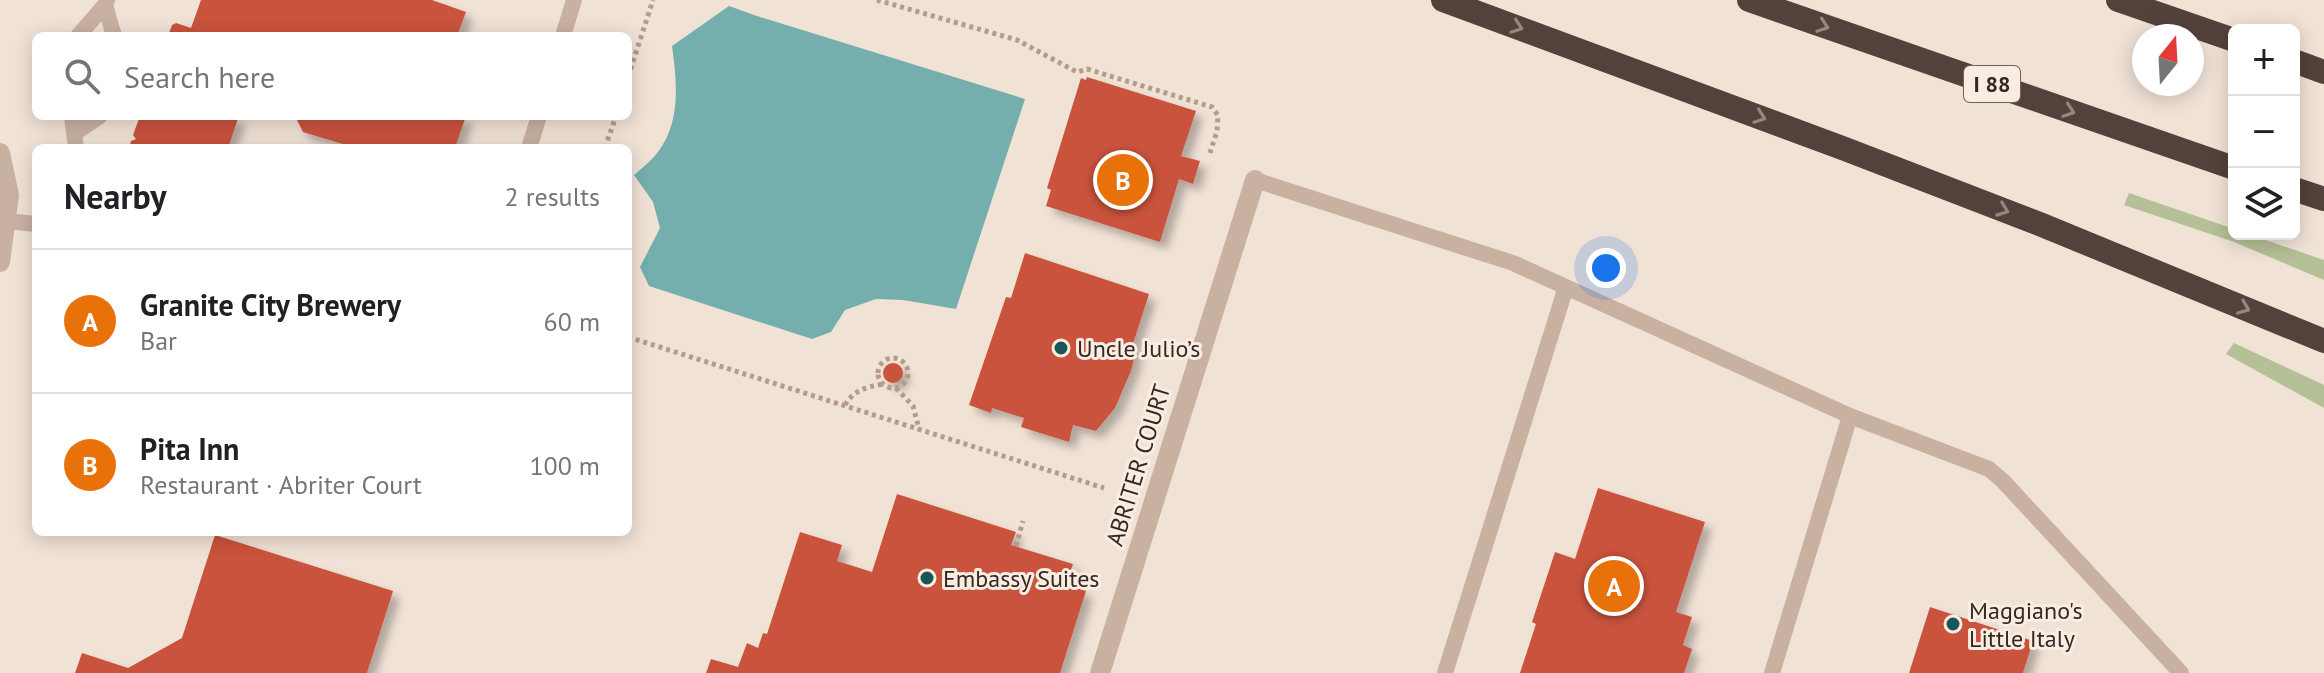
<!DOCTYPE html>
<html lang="en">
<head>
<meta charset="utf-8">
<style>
	:root { --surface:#fff; --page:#f2f2f2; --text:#202124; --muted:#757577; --line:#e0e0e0; --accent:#7c3aed }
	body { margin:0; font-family:"PT Sans",sans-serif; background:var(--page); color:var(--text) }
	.controls { position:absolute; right:24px; top:24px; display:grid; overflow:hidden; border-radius:12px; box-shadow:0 4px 20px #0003 }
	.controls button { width:72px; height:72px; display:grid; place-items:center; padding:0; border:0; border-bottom:2px solid var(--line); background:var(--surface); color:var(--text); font:40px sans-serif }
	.compass { position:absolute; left:2132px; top:24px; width:72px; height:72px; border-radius:50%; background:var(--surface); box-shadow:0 4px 20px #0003; rotate:18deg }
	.you { position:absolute; left:1606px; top:268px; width:28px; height:28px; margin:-20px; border:6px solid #fff; border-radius:50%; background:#1a73e8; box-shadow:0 0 0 12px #1a73e833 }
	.badge { display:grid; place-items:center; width:52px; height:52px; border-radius:50%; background:var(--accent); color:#fff; font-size:26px; font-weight:700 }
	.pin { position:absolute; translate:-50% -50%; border:4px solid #fff; box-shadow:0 2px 8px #0006 }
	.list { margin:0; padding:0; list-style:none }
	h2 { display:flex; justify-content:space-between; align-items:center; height:104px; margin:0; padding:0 32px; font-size:34px }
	h2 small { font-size:26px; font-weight:400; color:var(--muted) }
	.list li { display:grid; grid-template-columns:52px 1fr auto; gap:24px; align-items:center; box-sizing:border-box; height:144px; padding:0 32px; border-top:2px solid var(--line) }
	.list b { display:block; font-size:30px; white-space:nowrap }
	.list p { margin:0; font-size:26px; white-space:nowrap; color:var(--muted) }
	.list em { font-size:26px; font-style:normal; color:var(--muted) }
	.icon { flex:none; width:44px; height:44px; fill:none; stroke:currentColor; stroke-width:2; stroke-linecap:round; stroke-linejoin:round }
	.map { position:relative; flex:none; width:2324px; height:673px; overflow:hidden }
	.search { position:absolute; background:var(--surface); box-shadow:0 4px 20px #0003; left:32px; top:32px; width:600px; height:88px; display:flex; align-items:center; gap:20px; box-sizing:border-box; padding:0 28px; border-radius:12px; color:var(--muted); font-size:30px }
	.panel { position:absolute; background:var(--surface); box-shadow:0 4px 20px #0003; left:32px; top:144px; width:600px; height:392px; border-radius:12px }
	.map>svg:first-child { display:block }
	.green { fill:#b5c096 }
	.water { fill:#74afad }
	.building { fill:#ca533c; filter:url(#shadow) }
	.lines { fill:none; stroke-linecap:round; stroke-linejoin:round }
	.path { stroke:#b59b8c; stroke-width:5; stroke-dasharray:4 4; stroke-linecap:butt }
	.lane { stroke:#c9b1a2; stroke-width:16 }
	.street { stroke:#c9b1a2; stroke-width:20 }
	.highway { stroke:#55413b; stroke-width:24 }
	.oneway { stroke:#97867e }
	.poi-dot { fill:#1a5655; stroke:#f9ede2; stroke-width:3 }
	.labels { text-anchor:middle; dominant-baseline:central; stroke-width:6; stroke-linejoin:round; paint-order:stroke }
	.shield { fill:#f9ede2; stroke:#6f635e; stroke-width:2 }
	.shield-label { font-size:22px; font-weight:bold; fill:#342825 }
	.poi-label { font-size:24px; fill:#342825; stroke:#f9ede2; text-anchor:start }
	.street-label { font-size:24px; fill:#342825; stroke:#f9ede2 }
</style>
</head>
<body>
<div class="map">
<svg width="2324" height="673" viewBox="0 0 2324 673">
	<defs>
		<filter id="shadow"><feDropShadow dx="7" dy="7" stdDeviation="4" flood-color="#0004"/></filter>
	</defs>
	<rect width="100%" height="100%" fill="#f1e2d6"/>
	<path class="green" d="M2129,193L2234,229V234H2248L2324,260V280L2234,242L2124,205Z
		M2234,343L2324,385V408L2226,354Z"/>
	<path class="water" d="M729,6L757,16L1025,99L956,309L903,300L876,299L845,310L831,332L812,339L649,286L640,267L660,228L653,202L634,175C642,168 651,161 658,152C681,121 677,82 672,46Z"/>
	<path class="building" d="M201,0H432L466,12L457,36H168L172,25L176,23L191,28Z
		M1087,77L1196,111L1181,156L1200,161L1193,184L1179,179L1160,242L1046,206L1051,190L1047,188L1081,78L1086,80Z
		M140,116H239L228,148H129L131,141L136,139L133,135Z
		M295,116H466L455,148H345L346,145L303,132Z
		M1025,253L1149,294L1132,347L1135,348L1134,359L1131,371L1115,408L1096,431L1073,425L1069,442L1021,427L1024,418L992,408L991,413L969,405L1006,297L1011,298Z
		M883 373a10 10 0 1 1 20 0a10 10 0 1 1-20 0Z
		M1598,488L1705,522L1676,612L1692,617L1683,645L1692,649L1684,673H1520L1536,624L1532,622L1555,552L1575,559Z
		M897,494L1016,532L1011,545L1073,564L1066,584L1086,591L1060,673H706L711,659L738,667L747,643L758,648L763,633L767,634L800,532L842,545L837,561L872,572Z
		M215,535L393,591L367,673H75L82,653L128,668L182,638Z
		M1930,607L2033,641L2023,673H1909Z"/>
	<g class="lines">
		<path class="path" d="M877,0L1017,40L1077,72L1087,69L1212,107L1218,115L1217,131L1210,153
			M628,77L653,0
			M605,148L616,116
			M628,337L1104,488
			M878 373a15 15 0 1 1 30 0a15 15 0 1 1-30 0Z
			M896,388L913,406L919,429
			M845,405C854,390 866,387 883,384
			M1016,546L1023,521"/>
		<path class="lane" d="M105,5L114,36
			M78,36L105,5L107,0
			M563,36L574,0
			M72,116L76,148
			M75,133L100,116
			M529,148L539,116
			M1255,180L1513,263L1850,416
			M7,221L36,224
			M1445,673L1566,287
			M1772,673L1850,416L1989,469L2003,481L2181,673"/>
		<path class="street" d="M0,153L9,195L0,262
			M1100,673L1255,180"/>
		<path class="highway" d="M1443,0L1845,149L2042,225L2324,341
			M1749,0L2234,168
			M2118,0L2234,40
			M2294,61L2324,72
			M2294,189L2324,199"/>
	</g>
	<defs><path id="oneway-chevron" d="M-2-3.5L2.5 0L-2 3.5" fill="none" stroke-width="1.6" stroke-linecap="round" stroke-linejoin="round" transform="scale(2)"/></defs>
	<g class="oneway">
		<use href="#oneway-chevron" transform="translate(1823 26) rotate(19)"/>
		<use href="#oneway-chevron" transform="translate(1517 27) rotate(20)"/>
		<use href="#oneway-chevron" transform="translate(2069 111) rotate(19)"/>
		<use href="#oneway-chevron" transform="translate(1760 117) rotate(20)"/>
		<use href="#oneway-chevron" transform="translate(2003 210) rotate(21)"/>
		<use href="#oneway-chevron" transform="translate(2244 308) rotate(22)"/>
	</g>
	<g class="poi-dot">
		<circle cx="1061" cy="348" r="8"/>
		<circle cx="927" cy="578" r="8"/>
		<circle cx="1953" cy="624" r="8"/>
	</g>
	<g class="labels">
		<rect class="shield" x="1964" y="66" width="56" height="36" rx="6"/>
		<g class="shield-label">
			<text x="1992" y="84">I 88</text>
		</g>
		<g class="poi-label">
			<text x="1077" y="348">Uncle Julio’s</text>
			<text x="943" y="578">Embassy Suites</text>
			<text x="1969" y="610">Maggiano's<tspan x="1969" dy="28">Little Italy</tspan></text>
		</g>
		<g class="street-label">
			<text transform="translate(1138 465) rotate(-73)">ABRITER COURT</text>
		</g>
	</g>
</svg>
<div class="controls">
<button>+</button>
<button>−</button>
<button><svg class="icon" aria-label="layers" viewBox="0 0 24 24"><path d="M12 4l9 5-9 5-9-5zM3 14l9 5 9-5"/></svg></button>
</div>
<svg class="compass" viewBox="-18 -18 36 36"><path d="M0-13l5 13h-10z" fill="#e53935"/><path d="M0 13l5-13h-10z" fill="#757577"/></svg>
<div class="you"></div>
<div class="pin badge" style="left:1614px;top:586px;background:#e8710a">A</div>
<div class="pin badge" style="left:1123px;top:180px;background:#e8710a">B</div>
<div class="search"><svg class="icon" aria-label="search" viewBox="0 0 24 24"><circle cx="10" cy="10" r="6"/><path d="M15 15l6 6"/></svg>Search here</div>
<section class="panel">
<h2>Nearby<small>2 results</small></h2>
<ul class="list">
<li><span class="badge" style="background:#e8710a">A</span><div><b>Granite City Brewery</b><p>Bar</p></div><em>60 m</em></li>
<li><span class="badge" style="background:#e8710a">B</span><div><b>Pita Inn</b><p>Restaurant · Abriter Court</p></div><em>100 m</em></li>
</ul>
</section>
</div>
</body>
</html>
